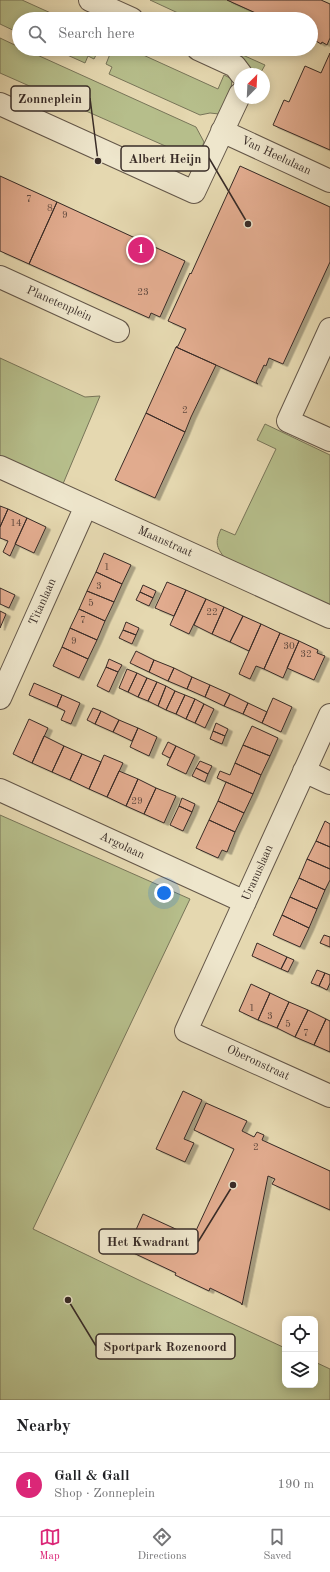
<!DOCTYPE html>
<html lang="en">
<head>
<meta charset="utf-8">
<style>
	:root { --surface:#fff; --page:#f6f6f6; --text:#202124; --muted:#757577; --line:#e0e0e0; --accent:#db2777 }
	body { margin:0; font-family:"Old Standard TT",serif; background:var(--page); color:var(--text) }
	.controls { position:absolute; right:12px; bottom:12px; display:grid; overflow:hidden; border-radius:8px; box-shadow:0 2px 10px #0003 }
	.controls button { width:36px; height:36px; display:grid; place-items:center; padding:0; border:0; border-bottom:1px solid var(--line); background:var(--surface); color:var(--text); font:20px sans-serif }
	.compass { position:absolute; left:234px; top:68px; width:36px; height:36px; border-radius:50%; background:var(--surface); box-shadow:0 2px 10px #0003; rotate:24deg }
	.you { position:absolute; left:164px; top:893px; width:14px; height:14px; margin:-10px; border:3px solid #fff; border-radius:50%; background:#1a73e8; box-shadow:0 0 0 6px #1a73e833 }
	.badge { display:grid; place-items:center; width:26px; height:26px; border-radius:50%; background:var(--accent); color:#fff; font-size:13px; font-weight:700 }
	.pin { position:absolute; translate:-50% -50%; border:2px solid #fff; box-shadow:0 1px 4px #0006 }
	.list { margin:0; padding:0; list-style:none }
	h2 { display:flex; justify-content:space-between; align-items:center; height:52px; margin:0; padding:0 16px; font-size:17px }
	h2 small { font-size:13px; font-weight:400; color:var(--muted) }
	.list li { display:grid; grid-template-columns:26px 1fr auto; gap:12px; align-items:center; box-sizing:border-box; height:64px; padding:0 16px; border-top:1px solid var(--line) }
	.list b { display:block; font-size:15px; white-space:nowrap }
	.list p { margin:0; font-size:13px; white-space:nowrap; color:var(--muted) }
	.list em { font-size:13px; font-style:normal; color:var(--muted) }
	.icon { flex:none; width:22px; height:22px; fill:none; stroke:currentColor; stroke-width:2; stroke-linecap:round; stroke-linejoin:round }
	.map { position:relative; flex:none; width:330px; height:1400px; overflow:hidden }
	.search { position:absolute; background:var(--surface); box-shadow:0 2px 10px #0003; left:12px; right:12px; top:12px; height:44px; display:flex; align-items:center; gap:10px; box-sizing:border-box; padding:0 14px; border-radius:22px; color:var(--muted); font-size:15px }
	.sheet { height:116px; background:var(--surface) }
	nav { display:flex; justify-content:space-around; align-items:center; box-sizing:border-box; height:56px; border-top:1px solid var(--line); background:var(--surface); font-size:11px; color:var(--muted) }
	nav a { display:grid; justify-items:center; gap:2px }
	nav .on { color:var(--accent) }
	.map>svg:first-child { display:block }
	.green { fill:#b6be8b; stroke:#787559 }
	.building { fill:#e1ab8e; stroke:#392c27; filter:url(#shadow) }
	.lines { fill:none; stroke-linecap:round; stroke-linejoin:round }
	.minor-casing { stroke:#645749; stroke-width:24 }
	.minor { stroke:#eee6cc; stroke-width:22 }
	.labels { text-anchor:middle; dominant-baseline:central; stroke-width:3; stroke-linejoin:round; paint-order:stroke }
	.number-label { font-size:10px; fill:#634c41 }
	.street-label { font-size:12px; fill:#392c27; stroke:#eee6cc }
	.leader { fill:none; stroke:#392c27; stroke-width:1.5 }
	.callout-dot { fill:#392c27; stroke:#eee6cc; stroke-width:1.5 }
	.callout { fill:#eee6cc; stroke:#392c27; stroke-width:1.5 }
	.callout-label { font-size:13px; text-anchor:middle; font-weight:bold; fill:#392c27 }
</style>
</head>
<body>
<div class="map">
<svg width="330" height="1400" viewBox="0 0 330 1400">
	<defs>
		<filter id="shadow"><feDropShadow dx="4.5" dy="2.5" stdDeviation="0" flood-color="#0004"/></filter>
	</defs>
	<rect width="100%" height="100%" fill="#e5d8b0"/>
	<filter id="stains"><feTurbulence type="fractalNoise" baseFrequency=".005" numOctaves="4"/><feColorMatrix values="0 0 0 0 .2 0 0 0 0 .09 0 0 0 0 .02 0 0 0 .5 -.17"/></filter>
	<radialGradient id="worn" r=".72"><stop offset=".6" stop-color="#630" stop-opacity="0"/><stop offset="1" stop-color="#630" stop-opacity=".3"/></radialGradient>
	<path class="green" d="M0,0H22L64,19H19V33L0,24Z
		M150,0H227L269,19H191Z
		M0,38L19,47V49H24L196,127L204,142L197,160L0,73Z
		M54,49H99L94,59L88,56L85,63Z
		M112,49H130L218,89L224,75L232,79L231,89L219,114L210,113L200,115L109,74L112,67L106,64Z
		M236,52L265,65L260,74H249L234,56Z
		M0,358L85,397L100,396L60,491L0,464Z
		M265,424L330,455V608L227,561C217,548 214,544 221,529L235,535L276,449L257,440Z
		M0,815L190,899L33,1229L143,1282L285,1348V1385H315V1362L330,1369V1400H0Z"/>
	<path class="building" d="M227,0H321L330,4V38L327,45L322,42L321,44L311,38V19H269Z
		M330,53V150L273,125L284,100L289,102L305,66L321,73Z
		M240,166L330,207V262L283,364L269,358L266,366L264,365L256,382L258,384L176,347L178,346L186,329L168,321L190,273L191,274Z
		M0,176L57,202L29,264L0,251Z
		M57,202L185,261L160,317L151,313L149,318L29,264Z
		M176,347L216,365L191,417L185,432L146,413Z
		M146,413L185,432L155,498L115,480Z
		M0,506L8,509L0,527Z
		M8,509L27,518L10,556L3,552L8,541L0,538V527Z
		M27,518L46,527L34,553L15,544Z
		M104,553L131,565L122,584L96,572Z
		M96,572L122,584L114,602L87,591Z
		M167,582L186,590L174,616L155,608Z
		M143,585L156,591L153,598L140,592Z
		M0,588L15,595L9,608L0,604Z
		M186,590L206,599L189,634L170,625Z
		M87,591L114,602L105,621L79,609Z
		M140,592L153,598L149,606L136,600Z
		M206,599L224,607L212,634L194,625Z
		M224,607L243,616L230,642L212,634Z
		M79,609L105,621L97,640L70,628Z
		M0,611L6,614L0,628Z
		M243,616L261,624L249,651L230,642Z
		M126,622L139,628L136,635L123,630Z
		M261,624L280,633L264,669L256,666L250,679L239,674Z
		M70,628L97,640L88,659L62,647Z
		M123,630L136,635L132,644L119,638Z
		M280,633L299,641L283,678L264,669Z
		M299,641L318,650L317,653L325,656L314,680L287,668Z
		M62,647L88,659L79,678L53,666Z
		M136,651L154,660L149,672L130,663Z
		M109,659L122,665L118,672L106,667Z
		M154,660L174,668L168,681L149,672Z
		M106,667L118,672L109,692L97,686Z
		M174,668L192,677L187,689L168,681Z
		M127,669L137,673L128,692L119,688Z
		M137,673L147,678L138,697L128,692Z
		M192,677L210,685L205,697L187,689Z
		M147,678L157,682L148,701L138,697Z
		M157,682L166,686L158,706L148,701Z
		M34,683L62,695L57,707L29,695Z
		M210,685L230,694L224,706L205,697Z
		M166,686L175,691L166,710L158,706Z
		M175,691L185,695L176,714L166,710Z
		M230,694L248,703L243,714L224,706Z
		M62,695L80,703L71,724L61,720L65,711L57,707Z
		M185,695L195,699L186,719L176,714Z
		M273,698L292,707L281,732L262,723Z
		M195,699L204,704L195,723L186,719Z
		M248,703L267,712L262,723L243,714Z
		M204,704L214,709L205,728L195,723Z
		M93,708L101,711L95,724L87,720Z
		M101,711L119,720L113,732L95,724Z
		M29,719L48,728L32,763L13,754Z
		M119,720L138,728L132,741L113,732Z
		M216,723L228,729L225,736L213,731Z
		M252,726L278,738L270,756L243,745Z
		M138,728L157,737L149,756L130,747Z
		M213,731L225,736L222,744L210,739Z
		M44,736L64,746L52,772L32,763Z
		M168,742L176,746L170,758L162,754Z
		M243,745L270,756L261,775L235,763Z
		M64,746L82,754L70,780L52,772Z
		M176,746L195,755L186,774L167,765Z
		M82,754L101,762L89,789L70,780Z
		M104,755L123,763L107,797L89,789Z
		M200,761L212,766L208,774L196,768Z
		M235,763L261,775L253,794L217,778L220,771L230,775Z
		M196,768L208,774L205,782L192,776Z
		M119,771L138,779L126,806L107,797Z
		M138,779L156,788L144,814L126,806Z
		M226,782L253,794L244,813L218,801Z
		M156,788L176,796L164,823L144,814Z
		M182,798L195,804L192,812L179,806Z
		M218,801L244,813L235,832L209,820Z
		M179,806L192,812L183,831L170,825Z
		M209,820L235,832L227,852L222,850L218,858L196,848Z
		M325,821L330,824V847L316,841Z
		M316,841L330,847V869L307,859Z
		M307,859L330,869V880L325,890L299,878Z
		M299,878L325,890L317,909L290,897Z
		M290,897L317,909L309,928L282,915Z
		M282,915L309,928L300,947L273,935Z
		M324,935L330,937V947L320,943Z
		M257,943L287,957L281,969L252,956Z
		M287,957L294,960L288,972L281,969Z
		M317,970L325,973L319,986L311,983Z
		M325,973L330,975V983L327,990L319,986Z
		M251,984L270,993L258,1020L239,1011Z
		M270,993L289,1002L277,1028L258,1020Z
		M289,1002L308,1010L295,1037L277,1028Z
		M308,1010L326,1019L314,1045L295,1037Z
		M326,1019L330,1021V1052L314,1045Z
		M183,1091L202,1100L184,1139L194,1143L185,1162L156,1149Z
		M206,1103L247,1121L242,1131L254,1137L257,1132L264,1135L262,1140L330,1171V1210L272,1184L275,1179L268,1176L242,1305L241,1303L210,1288L209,1291L175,1275L176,1273L127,1250L143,1214L193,1237L234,1149L194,1130Z"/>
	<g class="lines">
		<g class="minor-casing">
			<path id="minor" d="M90,0L132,19
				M198,49L235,66L241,74
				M0,104L194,192L240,94
				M222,131L330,181
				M0,277L118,331
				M330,329L288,421L330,440
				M0,467L330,617
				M0,698L86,506
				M330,715L186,1031L330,1096
				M304,771L330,783
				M0,790L245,902"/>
		</g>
		<use href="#minor" class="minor"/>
	</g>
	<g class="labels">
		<g class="number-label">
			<text x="29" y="199">7</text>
			<text x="50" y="208">8</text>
			<text x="65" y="215">9</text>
			<text x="143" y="292">23</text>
			<text x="185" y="410">2</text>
			<text x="16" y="523">14</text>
			<text x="107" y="567">1</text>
			<text x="99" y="586">3</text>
			<text x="91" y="603">5</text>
			<text x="212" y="612">22</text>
			<text x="83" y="620">7</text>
			<text x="74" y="641">9</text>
			<text x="289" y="646">30</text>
			<text x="306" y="654">32</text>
			<text x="137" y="801">29</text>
			<text x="252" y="1008">1</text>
			<text x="270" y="1016">3</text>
			<text x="288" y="1024">5</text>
			<text x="306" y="1033">7</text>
			<text x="256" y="1147">2</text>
		</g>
		<g class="street-label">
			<text transform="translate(276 156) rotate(25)">Van Heelulaan</text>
			<text transform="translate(59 304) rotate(24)">Planetenplein</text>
			<text transform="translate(165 542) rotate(24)">Maanstraat</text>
			<text transform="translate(43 602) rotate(-66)">Titanlaan</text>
			<text transform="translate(122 846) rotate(25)">Argolaan</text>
			<text transform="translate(258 873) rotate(-66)">Uranuslaan</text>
			<text transform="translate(258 1063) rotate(25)">Oberonstraat</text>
		</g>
	</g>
	<path class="leader" d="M98 161L90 98M248 224L209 158M233 1185L198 1242M68 1300L96 1346"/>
	<g class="callout-dot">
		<circle cx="98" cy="161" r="4"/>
		<circle cx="248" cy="224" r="4"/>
		<circle cx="233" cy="1185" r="4"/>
		<circle cx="68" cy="1300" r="4"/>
	</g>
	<g class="callout">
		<rect x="11" y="86" width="79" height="25" rx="4"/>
		<rect x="121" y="146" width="88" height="25" rx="4"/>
		<rect x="99" y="1229" width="99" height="25" rx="4"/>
		<rect x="96" y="1334" width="139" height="25" rx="4"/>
	</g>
	<g class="callout-label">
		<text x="50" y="103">Zonneplein</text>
		<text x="165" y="163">Albert Heijn</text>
		<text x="148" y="1246">Het Kwadrant</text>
		<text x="165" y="1351">Sportpark Rozenoord</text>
	</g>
	<rect width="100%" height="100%" filter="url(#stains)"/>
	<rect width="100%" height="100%" fill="url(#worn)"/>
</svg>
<div class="controls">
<button><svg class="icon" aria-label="locate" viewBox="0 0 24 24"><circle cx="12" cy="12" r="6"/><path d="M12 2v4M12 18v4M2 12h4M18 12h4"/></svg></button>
<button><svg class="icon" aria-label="layers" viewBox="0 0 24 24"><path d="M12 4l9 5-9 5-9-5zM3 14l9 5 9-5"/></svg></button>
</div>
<svg class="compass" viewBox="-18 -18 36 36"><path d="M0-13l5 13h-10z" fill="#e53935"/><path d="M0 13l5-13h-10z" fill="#757577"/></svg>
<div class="you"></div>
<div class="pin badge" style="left:141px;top:250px">1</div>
<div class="search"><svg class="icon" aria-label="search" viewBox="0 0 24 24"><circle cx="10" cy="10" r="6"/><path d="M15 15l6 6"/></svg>Search here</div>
</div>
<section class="sheet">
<h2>Nearby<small></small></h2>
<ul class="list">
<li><span class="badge">1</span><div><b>Gall &amp; Gall</b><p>Shop · Zonneplein</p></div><em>190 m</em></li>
</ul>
</section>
<nav>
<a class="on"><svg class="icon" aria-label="map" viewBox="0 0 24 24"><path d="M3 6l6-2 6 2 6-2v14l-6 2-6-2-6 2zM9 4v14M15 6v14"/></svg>Map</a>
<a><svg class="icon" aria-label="directions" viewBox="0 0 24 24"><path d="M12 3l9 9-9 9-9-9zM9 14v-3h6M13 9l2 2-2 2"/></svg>Directions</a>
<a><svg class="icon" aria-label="saved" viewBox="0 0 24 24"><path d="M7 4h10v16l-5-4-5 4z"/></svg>Saved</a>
</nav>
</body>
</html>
